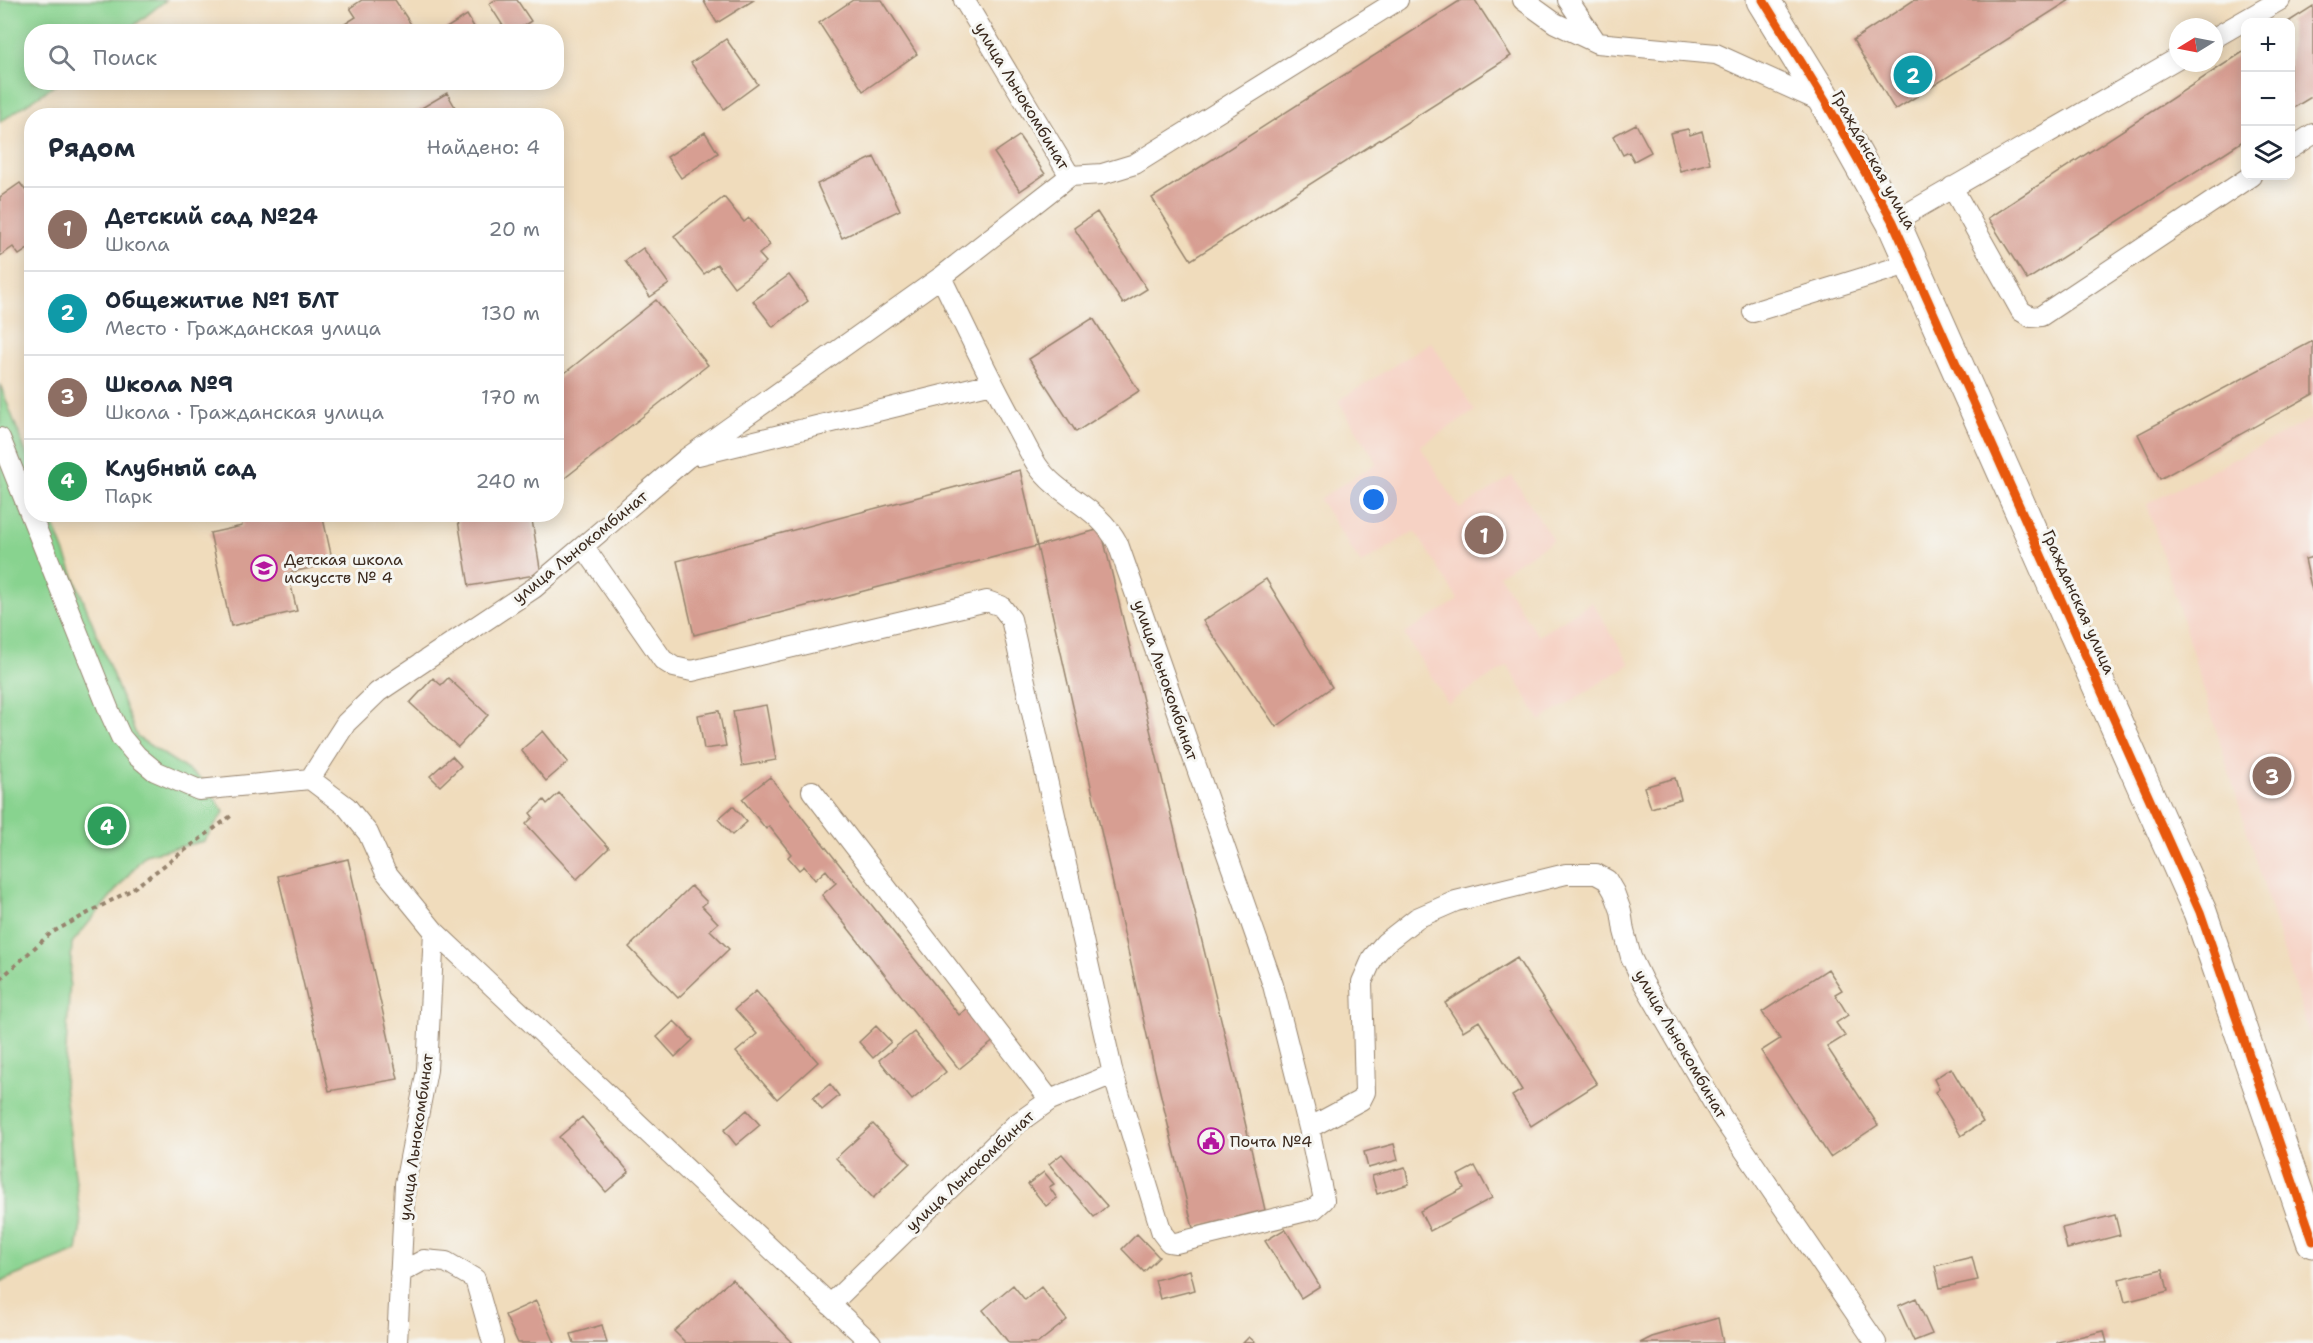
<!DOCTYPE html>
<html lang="ru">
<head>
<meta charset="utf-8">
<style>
	:root { --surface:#fff; --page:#f2f2f3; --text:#1f2937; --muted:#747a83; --line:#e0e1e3; --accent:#b45309 }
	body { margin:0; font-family:"Shantell Sans",sans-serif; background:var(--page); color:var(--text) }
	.controls { position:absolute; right:18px; top:18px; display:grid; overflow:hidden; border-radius:12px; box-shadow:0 3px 15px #0003 }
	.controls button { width:54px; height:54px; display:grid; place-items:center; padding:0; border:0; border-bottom:2px solid var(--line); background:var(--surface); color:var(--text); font:30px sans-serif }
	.compass { position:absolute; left:2169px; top:18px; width:54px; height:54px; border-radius:50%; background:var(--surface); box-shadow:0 3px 15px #0003; rotate:260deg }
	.you { position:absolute; left:1374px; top:500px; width:21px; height:21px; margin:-15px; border:4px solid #fff; border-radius:50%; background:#1a73e8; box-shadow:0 0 0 9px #1a73e833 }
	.badge { display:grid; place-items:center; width:39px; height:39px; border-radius:50%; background:var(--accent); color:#fff; font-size:20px; font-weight:700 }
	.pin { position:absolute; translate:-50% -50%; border:3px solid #fff; box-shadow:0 2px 6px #0006 }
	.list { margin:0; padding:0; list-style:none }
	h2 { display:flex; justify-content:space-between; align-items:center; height:78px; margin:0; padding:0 24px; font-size:26px }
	h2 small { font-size:20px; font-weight:400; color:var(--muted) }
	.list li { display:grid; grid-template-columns:39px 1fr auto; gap:18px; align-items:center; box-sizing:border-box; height:84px; padding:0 24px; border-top:2px solid var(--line) }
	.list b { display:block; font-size:22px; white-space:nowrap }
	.list p { margin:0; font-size:20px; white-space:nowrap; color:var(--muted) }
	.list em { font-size:20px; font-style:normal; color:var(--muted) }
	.icon { flex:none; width:33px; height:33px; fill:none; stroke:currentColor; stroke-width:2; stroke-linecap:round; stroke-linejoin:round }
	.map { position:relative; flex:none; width:2313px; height:1343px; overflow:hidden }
	.search { position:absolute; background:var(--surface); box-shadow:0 3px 15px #0003; left:24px; top:24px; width:540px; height:66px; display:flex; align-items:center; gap:15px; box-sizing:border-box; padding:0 21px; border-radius:24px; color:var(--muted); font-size:22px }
	.panel { position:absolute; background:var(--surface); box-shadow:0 3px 15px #0003; left:24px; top:108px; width:540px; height:414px; border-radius:24px }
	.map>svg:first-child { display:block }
	.built { fill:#f6d2c4 }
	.green { fill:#88d38f; stroke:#627e56; stroke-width:1.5 }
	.building { fill:#d79e92 }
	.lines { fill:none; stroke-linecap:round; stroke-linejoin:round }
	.service-casing { stroke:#96836d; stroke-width:22 }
	.minor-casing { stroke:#96836d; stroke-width:35 }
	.path { stroke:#96836d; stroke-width:4; stroke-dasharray:4.5 4.5; stroke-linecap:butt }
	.service { stroke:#fff; stroke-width:20 }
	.minor { stroke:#fff; stroke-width:33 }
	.cycleway-casing { stroke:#f6f6f2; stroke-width:13 }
	.cycleway { stroke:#e8590c; stroke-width:9 }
	.labels { text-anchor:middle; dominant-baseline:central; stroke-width:6; stroke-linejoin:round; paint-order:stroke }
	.street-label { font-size:16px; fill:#3b2a1e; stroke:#f6f6f2 }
	.poi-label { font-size:16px; fill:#3b2a1e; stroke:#f6f6f2; text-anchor:start }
</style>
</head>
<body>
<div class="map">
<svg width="2313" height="1343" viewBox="0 0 2313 1343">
	<rect width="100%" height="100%" fill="#f6f6f2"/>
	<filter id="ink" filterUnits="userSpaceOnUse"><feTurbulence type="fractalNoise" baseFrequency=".0167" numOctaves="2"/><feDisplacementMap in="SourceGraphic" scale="12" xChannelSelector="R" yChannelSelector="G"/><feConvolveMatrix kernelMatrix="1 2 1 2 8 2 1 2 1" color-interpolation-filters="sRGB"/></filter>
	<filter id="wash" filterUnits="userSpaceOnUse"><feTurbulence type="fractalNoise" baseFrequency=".008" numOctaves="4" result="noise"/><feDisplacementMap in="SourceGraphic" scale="24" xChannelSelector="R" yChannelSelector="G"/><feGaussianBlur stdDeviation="1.35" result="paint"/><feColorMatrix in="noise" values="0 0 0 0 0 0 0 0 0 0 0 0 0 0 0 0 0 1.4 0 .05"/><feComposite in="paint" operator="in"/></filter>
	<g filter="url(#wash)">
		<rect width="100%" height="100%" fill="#f0dcbc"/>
		<path class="built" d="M1431,342L1475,411L1420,446L1460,509L1512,476L1553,540L1499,575L1538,636L1592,602L1630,664L1540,721L1508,666L1448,703L1404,634L1458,600L1415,531L1361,564L1319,499L1377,463L1338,401Z
			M2313,418V1047L2147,504Z"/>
		<path class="green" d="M0,0H166L127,31L32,32V82L58,83L0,122Z
			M0,384L31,466L32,514L50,515L137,737L203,780L224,812L204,841L145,855L72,943L64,1085L81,1224L77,1251L2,1281H0Z"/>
		<g id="blocks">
			<path class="building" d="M362,0H395L416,32H339L337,29L356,17L350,8Z
				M495,0H517L531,21L514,32H507L489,4Z
				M703,0H754L717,23Z
				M853,0H882L917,54L863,91L819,23Z
				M1461,0H1475L1511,56L1191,260L1152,198Z
				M1914,0H2070L1895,110L1853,40Z
				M2313,6V96L2290,110V22H2288Z
				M467,15L477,32H440Z
				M726,39L758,84L724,109L691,63Z
				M2246,50V139L2027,280L1988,218Z
				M447,93L455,107L441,116H408Z
				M1636,124L1651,152L1634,161L1629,152L1623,155L1613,136Z
				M1688,129L1690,135L1702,131L1710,163L1680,171L1670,133Z
				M705,132L718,153L681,178L667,157Z
				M1019,136L1045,174L1020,191L994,153Z
				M874,157L900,210L842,238L817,184Z
				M20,183L32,199V246L19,255L13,247L0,256V197Z
				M724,197L744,222L749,218L770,245L759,254L766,262L734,287L717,264L704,274L674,236Z
				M1097,212L1147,289L1123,304L1074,228Z
				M643,248L669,284L650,297L625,261Z
				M789,275L808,301L773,327L753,301Z
				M656,300L708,365L556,485V380Z
				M1093,318L1139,391L1076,432L1029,359Z
				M2313,341V394L2160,479L2138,434Z
				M1020,470L1037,546L694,635L677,561Z
				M240,514H322L333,563L288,573L297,611L231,626L210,533L242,526Z
				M457,514H531L541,574L469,586Z
				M1101,529L1230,1056L1265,1210L1193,1228L1155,1071L1037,546Z
				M2313,557V591H2312L2305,559Z
				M1266,579L1332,687L1276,727L1203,621Z
				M433,678L441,685L448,678L488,715L458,747L410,703Z
				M766,705L776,760L742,766L733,711Z
				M719,711L726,746L704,749L698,715Z
				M543,731L568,762L546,781L521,750Z
				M452,756L461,766L440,786L430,776Z
				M770,777L959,1015L969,1007L995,1040L959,1069L822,895L836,883L826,870L815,880L804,866L799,870L788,857L791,854L769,826L766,829L742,799Z
				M1675,778L1681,799L1651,808L1644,787Z
				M559,793L609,848L577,879L526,824L533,817L530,813L544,800L547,804Z
				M733,806L747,822L732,835L718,819Z
				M348,859L398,1079L329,1091L278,876Z
				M691,886L707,902L702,906L718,923L710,930L729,949L678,998L629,947Z
				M1517,958L1597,1084L1531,1126L1512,1096L1522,1090L1479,1021L1463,1031L1445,1003Z
				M1828,969L1842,990L1835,994L1848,1015L1836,1023L1845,1036L1827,1047L1878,1125L1830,1157L1761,1051L1780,1039L1762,1012Z
				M756,991L818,1062L777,1099L736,1052L757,1034L735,1009Z
				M674,1021L693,1040L675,1057L657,1037Z
				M876,1026L891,1042L873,1058L859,1042Z
				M914,1032L946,1072L912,1100L879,1060Z
				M1951,1068L1983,1122L1961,1136L1935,1092L1939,1089L1934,1079Z
				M830,1084L839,1096L822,1110L813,1098Z
				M747,1110L760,1125L736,1145L724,1130Z
				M582,1117L629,1172L606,1192L559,1137Z
				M873,1124L910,1163L873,1198L836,1158Z
				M1394,1144L1398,1160L1368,1168L1364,1152Z
				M1062,1154L1107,1206L1094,1217L1049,1164Z
				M1475,1166L1492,1198L1430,1231L1420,1211L1464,1188L1458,1175Z
				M1405,1167L1409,1184L1377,1194L1372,1176Z
				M1044,1172L1054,1184L1049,1187L1057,1198L1046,1206L1028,1184Z
				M2115,1215L2120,1235L2067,1249L2062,1228Z
				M1285,1229L1320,1286L1301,1298L1265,1241Z
				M1137,1234L1159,1257L1144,1272L1122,1249Z
				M1972,1257L1978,1280L1940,1288L1935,1266Z
				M2163,1269L2168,1291L2125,1302L2119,1279Z
				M1190,1270L1195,1290L1160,1299L1155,1280Z
				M732,1279L793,1343H686L674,1331Z
				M1013,1285L1025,1300L1041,1287L1067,1320L1038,1343H1009L983,1310Z
				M1916,1298L1932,1334L1914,1341L1898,1306Z
				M536,1301L555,1343H518L505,1315Z
				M1718,1318L1723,1343H1640L1652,1337Z
				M602,1325L607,1343H574L571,1334Z
				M2104,1331L2107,1343H2057V1342Z
				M1249,1337L1256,1343H1243Z"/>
		</g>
	</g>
	<g filter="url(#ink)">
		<use href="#blocks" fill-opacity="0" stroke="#96836d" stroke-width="1.5"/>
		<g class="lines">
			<g class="service-casing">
				<path id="service" d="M1523,0L1555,23L1597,43L1716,54L1824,103
					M1568,0L1597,43
					M2214,38L2280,0
					M2290,149L2313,134
					M1070,176L1102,174L1135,164L1398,0
					M1952,187L2021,311L2031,317L2041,316L2251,176
					M1893,222L2178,58
					M1753,312L1911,263
					M0,438L110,713L121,737L137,756L155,771L199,790L310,779
					M698,455L992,383
					M584,547L663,660L674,667L692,671L987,601L1001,606L1011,619L1113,1074
					M812,791L1050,1100
					M1309,1128L1361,1100L1365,1092L1362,982L1373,957L1385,943L1417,918L1456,901L1566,874H1596L1607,880L1614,892L1621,911L1624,931L1631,957L1643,982L1721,1116L1876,1343
					M400,1273L424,1260L446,1262L475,1279L493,1343
					M830,1305L1015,1125L1050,1100L1113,1074L1162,1233L1169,1242L1176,1243L1314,1209L1324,1200L1309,1128L1273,985L1118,544C1097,504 1059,498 1037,465C1028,451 1021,435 1013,421C987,374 964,325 941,277
					M397,1343L405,1184L427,1070L434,931
					M871,1343L434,931L385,871L368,833L347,807L310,779L346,723L378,692L534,588L687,458L941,277L1070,176L964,0"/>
			</g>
			<g class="minor-casing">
				<path id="minor" d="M1763,0L1827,104L1893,222L2145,789L2200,912L2313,1241"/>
			</g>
			<path class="path" d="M0,979L51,933L131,890L231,816"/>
			<use href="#service" class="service"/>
			<use href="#minor" class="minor"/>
			<g class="cycleway-casing">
				<path id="cycleway" d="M1763,0L1827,104L1893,222L2145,789L2200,912L2313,1241"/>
			</g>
			<use href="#cycleway" class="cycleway"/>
		</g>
	</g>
	<defs>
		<g id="school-ring" transform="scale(1.35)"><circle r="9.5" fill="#f6f6f2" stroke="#b5179e" stroke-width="1.5"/><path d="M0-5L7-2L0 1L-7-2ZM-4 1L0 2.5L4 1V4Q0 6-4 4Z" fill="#b5179e"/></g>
		<g id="civic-ring" transform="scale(1.35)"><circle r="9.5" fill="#f6f6f2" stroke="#b5179e" stroke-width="1.5"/><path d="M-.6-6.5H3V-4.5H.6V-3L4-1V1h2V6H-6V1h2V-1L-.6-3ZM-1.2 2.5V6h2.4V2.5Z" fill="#b5179e"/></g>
	</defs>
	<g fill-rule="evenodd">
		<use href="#school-ring" x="264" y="568"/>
		<use href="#civic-ring" x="1211" y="1141"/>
	</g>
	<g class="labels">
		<g class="street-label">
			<text transform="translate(1022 96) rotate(59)">улица Льнокомбинат</text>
			<text transform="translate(1874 160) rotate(61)">Гражданская улица</text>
			<text transform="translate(580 547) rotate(-39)">улица Льнокомбинат</text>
			<text transform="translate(2079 602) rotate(66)">Гражданская улица</text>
			<text transform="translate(1166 680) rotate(71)">улица Льнокомбинат</text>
			<text transform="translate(1681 1044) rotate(60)">улица Льнокомбинат</text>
			<text transform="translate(416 1137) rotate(-82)">улица Льнокомбинат</text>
			<text transform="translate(970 1171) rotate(-43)">улица Льнокомбинат</text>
		</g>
		<g class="poi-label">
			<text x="284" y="559">Детская школа<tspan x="284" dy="18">искусств № 4</tspan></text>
			<text x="1230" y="1141">Почта №4</text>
		</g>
	</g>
</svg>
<div class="controls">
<button>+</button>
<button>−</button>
<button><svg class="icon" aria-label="layers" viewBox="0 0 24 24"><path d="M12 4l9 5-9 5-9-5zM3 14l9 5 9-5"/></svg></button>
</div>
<svg class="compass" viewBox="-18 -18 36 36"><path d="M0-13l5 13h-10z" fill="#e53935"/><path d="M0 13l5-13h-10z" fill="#747a83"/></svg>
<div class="you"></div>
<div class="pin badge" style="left:1484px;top:535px;background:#8d6e63">1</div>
<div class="pin badge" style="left:1913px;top:75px;background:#0f9aa8">2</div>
<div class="pin badge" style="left:2272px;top:776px;background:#8d6e63">3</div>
<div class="pin badge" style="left:107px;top:826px;background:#2e9e5b">4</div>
<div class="search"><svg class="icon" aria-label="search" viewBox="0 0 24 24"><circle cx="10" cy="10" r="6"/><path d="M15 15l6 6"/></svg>Поиск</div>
<section class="panel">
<h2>Рядом<small>Найдено: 4</small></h2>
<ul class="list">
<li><span class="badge" style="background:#8d6e63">1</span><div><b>Детский сад №24</b><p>Школа</p></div><em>20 m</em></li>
<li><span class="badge" style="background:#0f9aa8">2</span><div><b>Общежитие №1 БЛТ</b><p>Место · Гражданская улица</p></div><em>130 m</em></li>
<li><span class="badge" style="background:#8d6e63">3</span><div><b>Школа №9</b><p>Школа · Гражданская улица</p></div><em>170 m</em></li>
<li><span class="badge" style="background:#2e9e5b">4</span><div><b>Клубный сад</b><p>Парк</p></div><em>240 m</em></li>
</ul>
</section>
</div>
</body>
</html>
